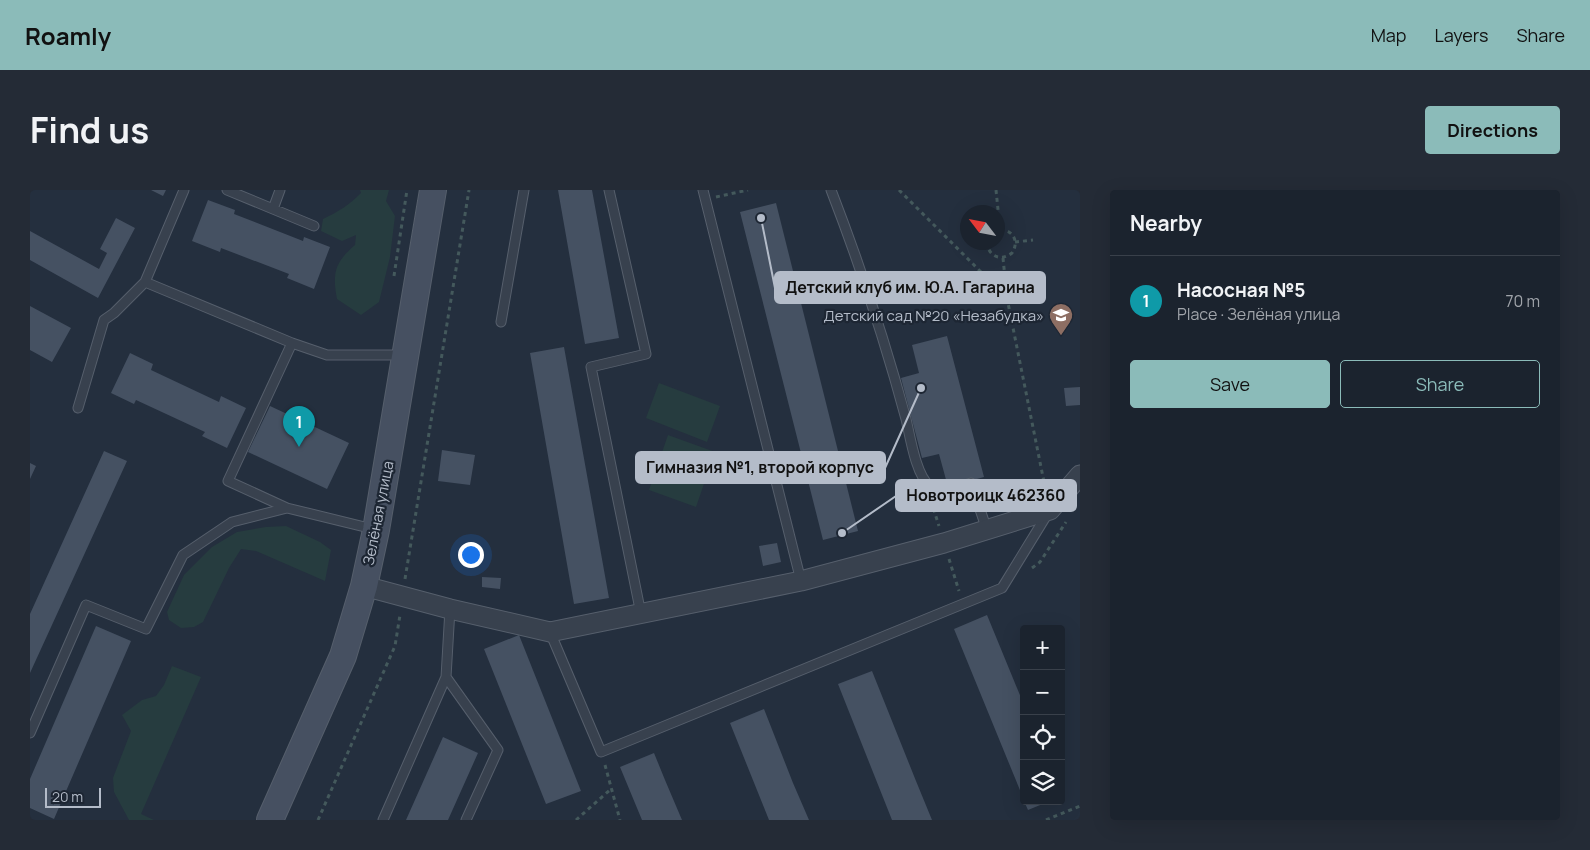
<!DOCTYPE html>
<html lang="en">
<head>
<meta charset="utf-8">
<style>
	:root { --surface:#1b232e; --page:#242b36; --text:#f1f3f6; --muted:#a0a4aa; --line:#39404a; --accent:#8bbbb9 }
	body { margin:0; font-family:Manrope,sans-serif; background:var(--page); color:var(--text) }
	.controls { position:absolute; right:15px; bottom:15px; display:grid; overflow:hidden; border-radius:5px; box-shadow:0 5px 20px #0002 }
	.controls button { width:45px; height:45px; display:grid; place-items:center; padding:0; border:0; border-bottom:1px solid var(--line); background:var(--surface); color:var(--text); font:25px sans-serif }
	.compass { position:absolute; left:930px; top:15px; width:45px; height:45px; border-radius:50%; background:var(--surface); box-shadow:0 5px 20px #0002; rotate:302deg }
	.scale { position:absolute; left:15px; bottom:12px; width:56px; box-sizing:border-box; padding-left:5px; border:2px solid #b4bcc9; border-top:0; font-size:14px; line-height:18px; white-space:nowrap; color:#b4bcc9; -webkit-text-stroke:4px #1d2633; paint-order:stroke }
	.you { position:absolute; left:440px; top:364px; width:18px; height:18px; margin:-12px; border:4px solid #fff; border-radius:50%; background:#1a73e8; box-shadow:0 0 0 8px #1a73e833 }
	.badge { display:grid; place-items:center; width:32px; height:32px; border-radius:50%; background:var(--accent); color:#fff; font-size:16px; font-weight:700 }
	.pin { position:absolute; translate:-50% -41px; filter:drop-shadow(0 1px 2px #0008) }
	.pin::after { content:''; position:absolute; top:26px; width:18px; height:15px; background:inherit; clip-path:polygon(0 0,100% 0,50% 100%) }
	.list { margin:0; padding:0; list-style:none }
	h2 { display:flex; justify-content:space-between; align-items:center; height:65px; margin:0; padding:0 20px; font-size:21px }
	h2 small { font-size:16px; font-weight:400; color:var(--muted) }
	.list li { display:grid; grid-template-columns:32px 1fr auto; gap:15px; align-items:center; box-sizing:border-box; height:90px; padding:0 20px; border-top:1px solid var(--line) }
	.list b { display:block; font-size:19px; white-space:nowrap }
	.list p { margin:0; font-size:16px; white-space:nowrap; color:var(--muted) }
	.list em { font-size:16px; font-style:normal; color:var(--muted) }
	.actions { display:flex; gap:10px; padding:15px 20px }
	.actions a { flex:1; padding:11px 0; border:1px solid var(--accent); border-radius:5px; text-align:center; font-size:18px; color:var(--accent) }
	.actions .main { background:var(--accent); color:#111 }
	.icon { flex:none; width:28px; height:28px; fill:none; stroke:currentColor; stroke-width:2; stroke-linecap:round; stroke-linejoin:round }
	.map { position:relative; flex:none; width:1050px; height:630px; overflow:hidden; border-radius:5px }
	header { display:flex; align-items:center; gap:30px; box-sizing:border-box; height:70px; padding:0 25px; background:var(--accent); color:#111 }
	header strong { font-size:24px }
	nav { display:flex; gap:28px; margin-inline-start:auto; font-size:18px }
	.intro { display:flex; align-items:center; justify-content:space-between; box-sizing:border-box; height:120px; padding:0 30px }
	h1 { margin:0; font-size:35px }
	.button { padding:12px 22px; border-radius:5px; background:var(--accent); color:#111; font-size:18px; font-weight:700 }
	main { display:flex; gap:30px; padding:0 30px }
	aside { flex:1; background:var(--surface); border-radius:5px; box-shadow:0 5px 20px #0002 }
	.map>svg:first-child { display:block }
	.green { fill:#263c3f }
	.building { fill:#455162 }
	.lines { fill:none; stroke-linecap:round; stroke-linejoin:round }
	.service-casing { stroke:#565f6c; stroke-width:11 }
	.minor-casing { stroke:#565f6c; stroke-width:21 }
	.secondary-casing { stroke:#565f6c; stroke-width:28 }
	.path { stroke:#44595c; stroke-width:3; stroke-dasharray:4 4; stroke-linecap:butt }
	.service { stroke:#38414e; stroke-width:9 }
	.minor { stroke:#38414e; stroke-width:19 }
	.secondary { stroke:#465061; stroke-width:26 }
	.labels { text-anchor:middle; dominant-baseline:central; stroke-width:4.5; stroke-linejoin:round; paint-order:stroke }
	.poi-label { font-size:15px; fill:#b4bcc9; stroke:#1d2633; text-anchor:end }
	.street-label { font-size:15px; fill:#b4bcc9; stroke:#1d2633 }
	.leader { fill:none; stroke:#b4bcc9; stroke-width:2 }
	.callout-dot { fill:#b4bcc9; stroke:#1d2633; stroke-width:2 }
	.callout { fill:#b4bcc9; stroke:#b4bcc9; stroke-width:2 }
	.callout-label { font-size:16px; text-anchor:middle; font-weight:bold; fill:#111 }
</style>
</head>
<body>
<header>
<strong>Roamly</strong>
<nav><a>Map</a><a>Layers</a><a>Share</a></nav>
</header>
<div class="intro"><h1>Find us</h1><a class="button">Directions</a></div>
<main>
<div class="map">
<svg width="1050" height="630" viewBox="0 0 1050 630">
	<rect width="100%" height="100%" fill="#242f3e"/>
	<path class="green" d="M330,0H359L356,11L365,26L360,67L349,112L331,125L307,109C302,83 305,72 325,55L326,45L312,51L291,41L293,29C308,22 319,15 331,3Z
		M629,193L690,216L677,252L616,228Z
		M638,245L685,262L666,317L619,300Z
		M256,336L290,352L301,360L295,391L226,361L211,359L199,378L173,432L164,437L151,438L139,430L137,422L154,385L182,357L207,342L236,337Z
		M142,476L171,487L111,624L124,630H99L84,602L83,588L101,541L92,525L112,510L126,506L134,495Z"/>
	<path class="building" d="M121,0H136L133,6Z
		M528,0H562L589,148L555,154Z
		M178,10L205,20L204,24L273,51L274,47L300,57L284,99L257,88L259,84L191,58L190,62L162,51Z
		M746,13L828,341L793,350L710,22Z
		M86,28L105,38L68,108L0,70V41L69,79L77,63L70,59Z
		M0,116L41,138L22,172L0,160Z
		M917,146L954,287L918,297L909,264L892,268L871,188L889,183L882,155Z
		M534,157L579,408L544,414L500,163Z
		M100,163L123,174L121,180L189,212L191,206L216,218L197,258L172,246L175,242L106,210L104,214L81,203Z
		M1050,197V215L1036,216L1034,198Z
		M240,216L319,253L297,299L218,262Z
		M412,260L445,265L440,295L408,291Z
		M74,261L97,271L0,483V424Z
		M0,273L6,276L0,289Z
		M747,353L751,372L733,376L729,356Z
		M452,387L471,388L470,399L452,397Z
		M957,425L994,515V610L924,439Z
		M66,436L101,451L24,629L0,618V589Z
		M489,445L551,601L516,614L454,459Z
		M842,481L886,591L902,630H862L808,494Z
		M734,519L763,593L779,630H739L700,533Z
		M413,547L448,563L418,630H376Z
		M624,563L635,590L652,630H612L590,577Z
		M994,611H1020L998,620Z"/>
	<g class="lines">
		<g class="service-casing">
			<path id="service" d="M154,0L115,92L262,153L297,165H372
				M197,0L243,19L250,0
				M579,0L616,164L561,177L611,424
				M673,0L771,391
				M801,0C830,75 855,151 876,229C880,246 886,286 900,296C912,304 928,297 941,293L957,340
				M243,19L284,36
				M471,132L494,0
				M262,153L198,291L257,318L343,339
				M48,218L74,130L84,123L115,92
				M420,419L416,487L468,560L436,630
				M520,442L571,562L972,398L1018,323
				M0,543L56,415L116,439L153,365L202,332L257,318
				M353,630L416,487"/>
		</g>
		<g class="minor-casing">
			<path id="minor" d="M334,396L420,419L520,442L771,391L914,353L1020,320L1050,285"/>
		</g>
		<g class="secondary-casing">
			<path id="secondary" d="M240,630L313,466L334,396L346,340L403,0"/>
		</g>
		<path class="path" d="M869,0L977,108L1015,297
			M966,0L970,39
			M686,7L718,0
			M957,52C958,66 970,72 982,63C990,51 982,38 968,40
			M985,52L1003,50
			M973,68L977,108
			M364,86L377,0
			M901,311L909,336
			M919,369L929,401
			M1002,378L1010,372L1036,332
			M375,389L439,0
			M575,575L590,630
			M288,630L365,456L370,425
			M546,630L581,599
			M1016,630L1050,616"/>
		<use href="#service" class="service"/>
		<use href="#minor" class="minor"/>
		<use href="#secondary" class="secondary"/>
	</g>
	<defs>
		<g id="school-pin" transform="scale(1.25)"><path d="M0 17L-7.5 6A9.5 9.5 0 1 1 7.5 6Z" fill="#8d6e63" stroke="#1d2633"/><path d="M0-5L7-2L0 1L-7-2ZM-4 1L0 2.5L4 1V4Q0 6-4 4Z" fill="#fff"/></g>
	</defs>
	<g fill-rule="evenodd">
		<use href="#school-pin" x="1031" y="125"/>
	</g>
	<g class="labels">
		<g class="poi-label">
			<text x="1014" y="125">Детский сад №20 «Незабудка»</text>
		</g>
		<g class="street-label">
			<text transform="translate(348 323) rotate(-79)">Зелёная улица</text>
		</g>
	</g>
	<path class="leader" d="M731 28L745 98M891 198L855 278M812 343L866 306"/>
	<g class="callout-dot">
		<circle cx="731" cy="28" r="5"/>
		<circle cx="891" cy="198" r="5"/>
		<circle cx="812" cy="343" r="5"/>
	</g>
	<g class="callout">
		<rect x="745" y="82" width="270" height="31" rx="5"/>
		<rect x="606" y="262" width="249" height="31" rx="5"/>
		<rect x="866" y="290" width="180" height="31" rx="5"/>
	</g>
	<g class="callout-label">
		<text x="880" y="103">Детский клуб им. Ю.А. Гагарина</text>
		<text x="730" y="283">Гимназия №1, второй корпус</text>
		<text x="956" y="311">Новотроицк 462360</text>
	</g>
</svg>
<div class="controls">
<button>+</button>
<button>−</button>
<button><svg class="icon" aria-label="locate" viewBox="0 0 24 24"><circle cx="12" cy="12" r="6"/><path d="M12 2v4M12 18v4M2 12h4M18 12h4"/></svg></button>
<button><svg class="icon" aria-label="layers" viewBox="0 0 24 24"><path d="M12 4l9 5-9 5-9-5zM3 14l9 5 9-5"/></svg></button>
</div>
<svg class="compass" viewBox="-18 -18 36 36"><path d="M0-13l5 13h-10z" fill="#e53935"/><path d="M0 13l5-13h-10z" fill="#a0a4aa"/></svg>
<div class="scale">20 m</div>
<div class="you"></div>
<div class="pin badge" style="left:269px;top:257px;background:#0f9aa8">1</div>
</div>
<aside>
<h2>Nearby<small></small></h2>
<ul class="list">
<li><span class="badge" style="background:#0f9aa8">1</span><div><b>Насосная №5</b><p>Place · Зелёная улица</p></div><em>70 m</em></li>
</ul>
<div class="actions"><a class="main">Save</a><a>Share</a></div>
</aside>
</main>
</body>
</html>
